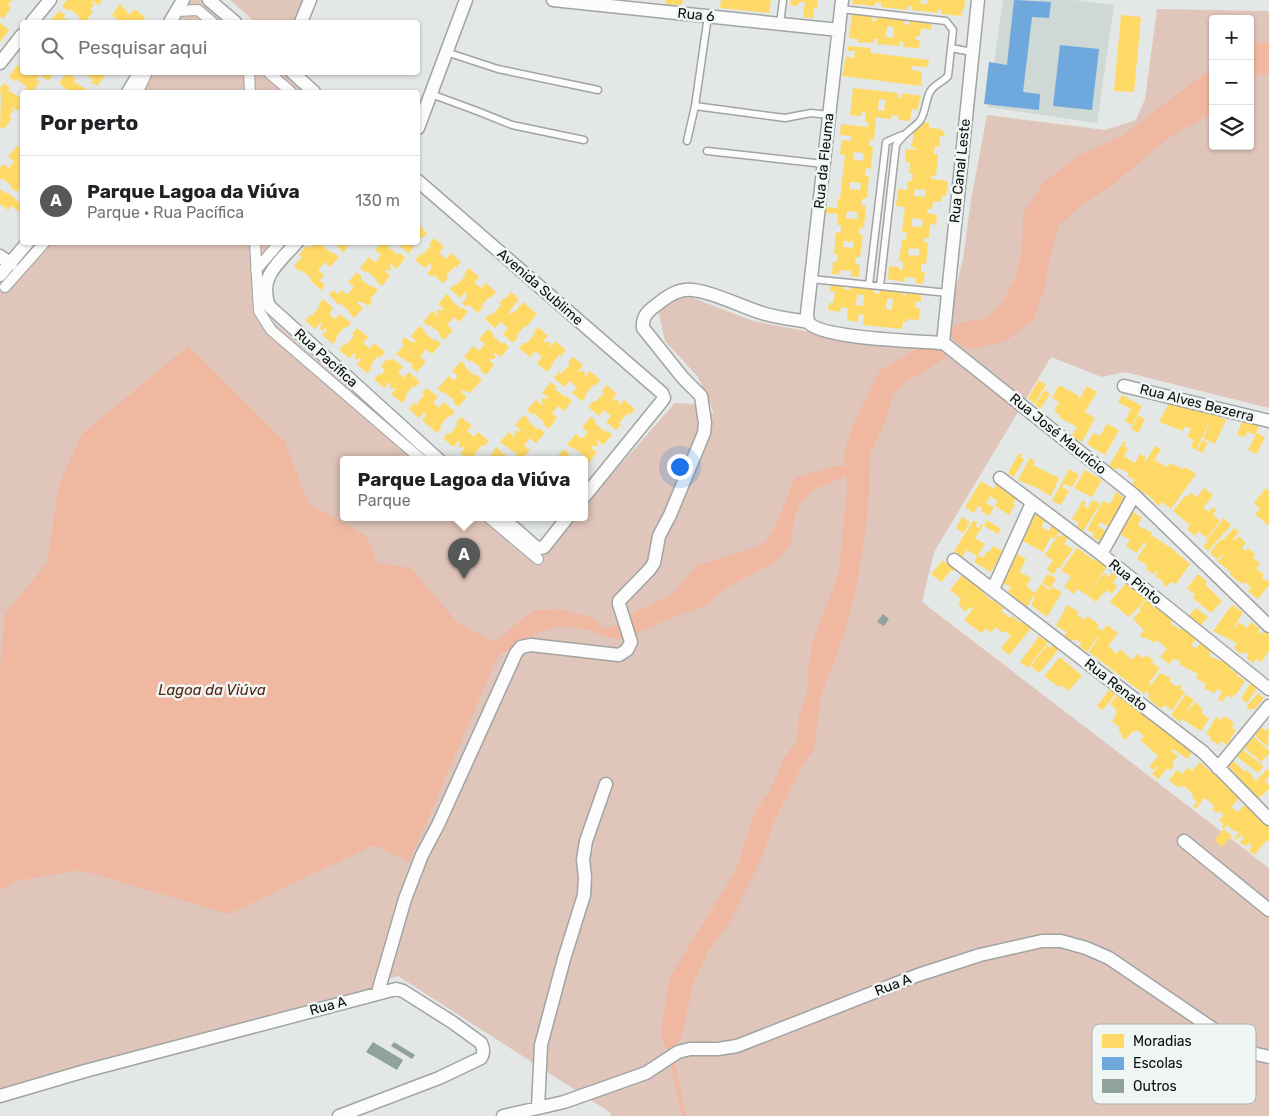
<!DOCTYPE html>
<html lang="pt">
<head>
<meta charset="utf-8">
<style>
	:root { --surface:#fff; --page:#f2f2f2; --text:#202124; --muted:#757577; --line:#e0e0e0; --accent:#565958 }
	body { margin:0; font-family:Rubik,sans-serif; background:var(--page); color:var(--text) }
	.controls { position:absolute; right:15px; top:15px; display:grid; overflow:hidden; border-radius:5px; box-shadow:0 1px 4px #0004 }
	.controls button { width:45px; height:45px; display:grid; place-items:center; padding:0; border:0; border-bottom:1px solid var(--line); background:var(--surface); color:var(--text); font:25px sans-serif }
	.you { position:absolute; left:679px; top:466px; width:18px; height:18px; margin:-12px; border:4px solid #fff; border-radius:50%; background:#1a73e8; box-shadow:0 0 0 8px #1a73e833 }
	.badge { display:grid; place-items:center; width:32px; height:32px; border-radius:50%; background:var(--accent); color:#fff; font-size:16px; font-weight:700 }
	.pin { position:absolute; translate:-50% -41px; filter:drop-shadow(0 1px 2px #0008) }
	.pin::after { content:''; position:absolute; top:26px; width:18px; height:15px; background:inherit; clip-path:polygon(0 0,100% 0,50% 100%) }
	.popup { position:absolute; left:340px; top:456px; width:248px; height:65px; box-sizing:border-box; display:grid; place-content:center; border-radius:5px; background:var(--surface); filter:drop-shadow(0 1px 4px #0005); font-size:16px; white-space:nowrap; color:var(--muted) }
	.popup b { font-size:19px; color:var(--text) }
	.popup::after { content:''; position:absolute; left:50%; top:100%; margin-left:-10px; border:10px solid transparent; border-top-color:var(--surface) }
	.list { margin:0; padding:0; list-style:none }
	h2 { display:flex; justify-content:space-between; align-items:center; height:65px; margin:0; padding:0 20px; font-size:21px }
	h2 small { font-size:16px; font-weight:400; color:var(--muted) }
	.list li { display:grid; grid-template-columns:32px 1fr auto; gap:15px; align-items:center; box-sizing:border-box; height:90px; padding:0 20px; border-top:1px solid var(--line) }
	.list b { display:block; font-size:19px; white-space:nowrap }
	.list p { margin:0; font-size:16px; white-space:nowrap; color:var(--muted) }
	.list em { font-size:16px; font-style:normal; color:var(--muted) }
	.icon { flex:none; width:28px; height:28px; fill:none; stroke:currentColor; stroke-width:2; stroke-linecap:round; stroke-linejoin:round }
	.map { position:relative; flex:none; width:1269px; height:1116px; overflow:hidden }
	.search { position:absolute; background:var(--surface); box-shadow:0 1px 4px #0004; left:20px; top:20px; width:400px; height:55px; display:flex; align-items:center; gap:12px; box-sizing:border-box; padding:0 18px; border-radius:5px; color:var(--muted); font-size:19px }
	.panel { position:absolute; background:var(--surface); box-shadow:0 1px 4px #0004; left:20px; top:90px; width:400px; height:155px; border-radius:5px }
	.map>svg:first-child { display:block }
	.built { fill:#ced8d5 }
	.green { fill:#e0c5ba; fill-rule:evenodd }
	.water { fill:#f0b8a1 }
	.homes { fill:#ffd966; fill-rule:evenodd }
	.schools { fill:#6fa8dc }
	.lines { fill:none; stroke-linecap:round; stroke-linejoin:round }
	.stream { stroke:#f0b8a1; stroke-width:4 }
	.building { fill:#8fa29e }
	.service-casing { stroke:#a1a4a3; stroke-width:9 }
	.pedestrian-casing { stroke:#a1a4a3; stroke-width:12 }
	.minor-casing { stroke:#a1a4a3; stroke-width:15 }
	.service { stroke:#fbfcfb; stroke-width:6 }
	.pedestrian { stroke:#fbfcfb; stroke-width:10 }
	.minor { stroke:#fbfcfb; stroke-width:12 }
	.labels { text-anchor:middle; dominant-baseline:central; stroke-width:5; stroke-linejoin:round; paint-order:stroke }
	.street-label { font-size:14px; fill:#0a0c0c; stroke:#f0f6f4 }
	.water-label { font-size:15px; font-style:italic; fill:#592611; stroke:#f0f6f4 }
	.key { fill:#f0f6f4; stroke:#abb0ae; stroke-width:1 }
	.key-label { font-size:14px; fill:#0a0c0c }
</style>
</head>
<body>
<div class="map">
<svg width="1269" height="1116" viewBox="0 0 1269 1116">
	<rect width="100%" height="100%" fill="#e3e8e6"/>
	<path class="built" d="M1003,0H1073L1114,5L1097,123L988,107Z"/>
	<path class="green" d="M191,0H200L226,22H171L185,11Z
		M230,0H305L298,20L290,22H255Z
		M1157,9L1269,11V408L1125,372L1102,377L1051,357L934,552L922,602L1269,868V1116H610L611,1113L398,976L382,981L378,992L0,1096V290L5,287L45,243H288L263,273L266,315L430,460H344V518H495L540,557L574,518H584V506L675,403L694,404L714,413L698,377L665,341L657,305L688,296L753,321L858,341H943L963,259L971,200L987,115L1105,130L1136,120L1145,99ZM1213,19H1250V146H1213Z
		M147,72L283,73L305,92H138Z"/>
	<path class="water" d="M1269,42V73L1256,76L1250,80V44Z
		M1213,70V113L1209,116L1174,134L1152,151L1113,185L1081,205L1058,227L1050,257L1044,290L1033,320L1006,341L975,348L962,346L950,336L951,328L960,323L987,318L1001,304L1015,279L1022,250L1023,214L1044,182L1078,156L1122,136L1204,74Z
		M924,342L950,350L943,359L923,372L906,381L893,395L884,425L871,451L869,473V495L866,526L857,585L850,614L839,649L821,696L814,749L799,772L777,815L760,862L730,922L709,950L694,981L681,1038L670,1054L664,1046L661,1032L670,977L736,870L755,812L769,792L785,757L797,740L799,715L807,695L808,672L813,640L839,573L847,489L846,476L813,490L801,503L795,515L791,544L776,562L724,589L707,605L669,619L635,634L629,619L631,614L673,593L697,565L746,551L766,542L776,524L795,478L832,467L845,466L844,455L852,427L880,370L906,356Z
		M188,346L285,442L308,503L366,536L378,563L411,568L457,622L494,642L534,610L561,609L592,618L603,627H614L620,623L625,637L618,639L604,637L589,630L570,627H556L537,633L498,656L409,862L374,845L229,914L80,870L16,881L0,890V669L5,613L47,563L59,484L82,434Z"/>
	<path class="homes" d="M0,0H12L8,5L11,8L3,19L0,16Z
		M67,0H102L99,5L92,1L91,2L94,5L90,10L93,12L85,22L78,19L80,17L70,9L68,11L62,6Z
		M666,0H683L682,5L665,4Z
		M721,0H771L769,13L720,8Z
		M791,0H818L817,9L814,8L813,18L803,17L805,2H799L798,6L790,5Z
		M853,0H921L920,3L927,4L928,0H965L964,10H962L961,16L941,14L942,10L938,9V13L912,10V6H908V10L881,7V3L875,2V6L852,4Z
		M120,4L130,15L134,9L145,17L142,22H116L118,20L112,15Z
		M59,11L65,15L63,17L71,22L50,21Z
		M852,14L873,16L872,21H876L877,17L905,20L904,24L909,25L910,20L922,22L932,24L931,30L921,28L920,36H916L915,40H920L919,48L903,47L904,42H900L899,46L877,44L878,39H874V43L858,42V39L849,38ZM887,26L894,27L893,38L886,37Z
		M1121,15L1141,17L1134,92L1114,91Z
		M0,23L9,30L0,42Z
		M848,46L871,48L870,53H872L929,60L928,67L912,66V70L922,72L921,86L842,76L846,57L854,58L855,51H848Z
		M17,65L22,69V72H55L48,81L40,75L36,80L40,82L32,92H30L25,89L27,87L16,79L15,81L9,77Z
		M67,72L76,79L74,82L91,92H67L68,91L59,83Z
		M83,72H102L106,75L97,86L91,82L93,80Z
		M4,83L10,88L8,90L19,97L20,96L22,97V105L18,111L12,107L11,108L14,110L9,116L12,118L4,129L0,127L1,99L0,88Z
		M853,88L898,93L897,97L901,98V93L921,96L917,110L912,109L910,121L898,120L899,116L891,115V119L876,117L874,140L869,139V146L873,147L871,169L866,168L865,176H869L867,198H863L862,201V205L866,206L864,228L859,227V235H863L860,257H856L855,264L860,265L859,277L851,276V271L840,270L839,274H832L833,262H837V259L838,255L834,254L836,232L841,233V225H837L838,214L826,213V207L837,208L838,199H840L845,155L840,154L842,140L851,141V136L840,135L841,124L868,127L869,123L865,122L866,112H862L861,116L850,115ZM879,99L886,100L884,111L878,110ZM853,152L864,153L863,161L853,159ZM850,182L861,183L860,190L849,189ZM847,211L857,212V219L846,218ZM843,241L854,242L853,248L843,247Z
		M922,122L929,123V128L941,129L946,137L940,136L939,147L935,146L934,154H938L936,176H931V179L948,181L946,196H942L941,202L933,201L932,209H927V213L937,215L936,225L930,224L929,238H924V242L928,243L926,264H921V272H925L923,284L916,283V278L905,277L904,282L888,279L889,266L899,267V269L903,270V262L899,261L902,240H906L907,232H902L905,207L896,206L898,189L907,190L908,181H912L913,174L909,173L910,162H905L906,149L916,150V148L911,147V143L912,144L915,126L921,127ZM915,189L926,190L925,197L914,196ZM912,218L923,220L922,227L911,226ZM909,248L919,249V256L908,255Z
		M17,146L22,150V185L17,192L11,188L12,186L2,178L0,180V168L3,164L9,168L14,161L8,157Z
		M0,189L6,194L7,192L22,205V214L11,206L8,210L0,204Z
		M418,224L427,233L423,238L421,237L418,241Z
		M434,238L444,247L439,253L446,259L451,253L461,262L456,268L455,266L446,276L448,278L443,283L434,275L432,277L427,273L432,268L430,267L432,264L431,263L425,268L415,260L420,254L422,255L431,246L429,244Z
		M314,242H322L323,244L322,245L332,254L333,252L339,257L330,267L325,262L318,270L324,275L320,280L325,285L321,290L310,280L311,278L301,270L300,272L294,266L302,257L299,255L306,246L310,248Z
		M334,242H351L343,253Z
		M382,242H387L390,245L388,247L398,255L400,253L405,258L397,269L391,264L389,266L392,268L389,271L386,269L385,271L390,276L382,286L376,281L377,280L367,271L366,273L360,268L369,257L375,263L381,255L375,250Z
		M401,242H416L409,254L399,245Z
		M469,268L479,277L474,283L481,288L486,283L496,292L491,298L490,296L481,306L483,307L478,313L469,305L467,307L462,303L467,298L465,297L467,294L465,292L460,298L450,289L455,284L457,285L466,275L464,274Z
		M357,272L362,277L361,279L371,287L372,285L378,290L370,299L372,302L368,306L363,302L362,303L359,301L357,303L363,308L354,318L349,313L350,312L340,303L339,305L329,295L333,290L337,294L342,290L347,295L354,287L348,282Z
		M831,283L843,285V289L850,290L851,286L875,289L874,293H876L880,294V289L904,292L903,296L905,297L906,292L921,294V302L916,301L915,308H920L919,320L908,319V322L903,321L902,329L863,325L864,315L859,314L858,322L847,320L848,308L841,307L840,312L828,310L829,303H833L835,292L830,291ZM857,294L864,295L863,306L856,305ZM887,298L893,299L892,310L886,309Z
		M511,292L519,299L509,312L511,314L513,312L514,313L523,302L537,314L526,327L525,326L516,336L518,337L513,343L503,334L508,328L501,322L495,328L485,319L490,314L492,315L501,305L499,303L504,298L505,299Z
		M447,294L452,299L451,300L461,309L462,307L468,312L459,322L454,317L447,325L453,330L444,340L439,335L440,333L430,325L429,327L423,322L432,311L438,316L439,315L436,312L439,309L442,311L444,309L438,304Z
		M323,299L333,308L329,314L335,319L340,314L351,323L346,328L344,327L336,337L337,338L333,344L322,335L327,330L325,328L323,331L319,328L322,325L320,323L315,329L305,320L310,315L312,316L320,306L318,305Z
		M419,326L425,331L424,332L434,341L435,339L441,344L432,354L426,349L420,357L426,362L417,372L411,367L413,365L396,354L404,345L401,342L405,337L411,342L412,341L415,343L416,341L411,336Z
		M538,327L548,336L543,341L545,343L547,341L551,344L549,346L550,347L555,341L566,350L561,356L559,355L551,365L552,366L547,372L537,363L542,357L535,351L530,357L519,348L524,342L526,344L535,334L533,333Z
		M357,328L368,337L363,343L370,349L374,343L385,352L380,358L378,356L370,366L372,368L367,373L357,365L361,359L360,357L357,360L354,357L356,354L354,353L349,358L339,350L344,344L346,345L354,336L352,334Z
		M488,329L494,334L492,335L502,344L504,342L509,347L501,357L495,353L493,354L496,357L493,360L490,358L489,360L494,365L486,375L480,370L481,368L471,360L470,362L464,357L473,346L479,351L485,344L479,339Z
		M573,357L583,365L578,371L580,372L582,370L586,374L584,376L585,377L590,371L600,380L596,386L594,384L585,395L587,396L582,401L572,393L577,387L569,381L565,387L554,378L559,372L561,374L570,364L568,362Z
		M392,358L403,367L398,372L404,378L409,372L420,382L415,387L413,386L405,396L407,397L402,403L391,394L396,389L395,387L392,389L389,387L391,384L389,382L384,388L374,379L379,374L381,375L385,370L381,366L387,359L390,361Z
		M461,361L466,366L465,367L475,376L476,374L482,379L470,393L463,390L461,392L467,397L458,407L453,402L454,400L444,392L443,393L437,389L449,376L454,381L458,376L452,371Z
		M1039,380L1046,385L1034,404L1028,398Z
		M551,382L557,387L555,389L565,397L567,396L572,401L564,411L558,406L552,413L557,418L549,429L543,424L544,422L534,413L533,415L527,410L536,400L542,405L543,403L541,401L544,397L546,400L548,397L542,393Z
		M607,385L617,394L612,400L614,401L616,399L620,402L618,405L619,406L624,400L635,409L630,415L628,413L619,423L621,425L616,430L606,422L611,416L604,410L599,416L588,407L593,401L595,402L604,393L602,391Z
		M1059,385L1079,396L1078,398L1079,399L1087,386L1097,392L1085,412L1095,418L1082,442L1072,436L1077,427L1059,417L1060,415L1054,411L1059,402L1052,398Z
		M427,388L438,397L433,402L439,408L444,402L455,412L450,417L448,416L440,426L442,427L437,433L423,421L426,414L424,412L419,418L409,409L414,403L416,405L424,395L422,393Z
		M1045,390L1050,394L1040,409L1035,404Z
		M1122,395L1142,406L1132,425L1125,421L1131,409L1118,402Z
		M1171,400L1183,407L1184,405L1199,411L1200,409L1214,411L1213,414L1226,420L1215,444L1203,438L1210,422H1209L1196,450L1191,447L1194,440L1187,437L1191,429L1185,426L1183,431L1159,422Z
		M524,415L529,419L528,421L538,430L539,428L545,433L536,443L530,438L524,446L530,450L521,460L516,456L517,454L500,442L509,432L514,437L516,435L514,433L517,430L519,432L521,430L515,425Z
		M1138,415L1145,419L1138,433L1131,429Z
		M461,417L472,426L467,431L474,437L478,432L489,441L484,446L482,445L474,455L476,456L472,460H469L460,453L465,448L463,446L461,448L458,446L460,443L458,441L453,447L443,438L448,433L450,434L458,424L456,423Z
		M591,417L596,421L595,423L605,432L606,430L612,435L603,445L598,440L596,442L599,444L596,447L593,445L591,448L597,452L589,463L583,458L584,456L574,448L573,449L567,444L576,434L582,439L588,432L582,427Z
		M1243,419L1259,425L1256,433L1265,437L1257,454L1248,450L1256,435L1247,432L1245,437L1237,435Z
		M1107,424L1119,430L1105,455L1087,444L1093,433L1100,436Z
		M1202,440L1208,443L1202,453L1197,451Z
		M1124,441L1126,442L1124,446L1128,448L1124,456L1135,463L1140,454L1146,457L1144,460L1146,461L1155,446L1161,449L1154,460L1167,467L1170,463L1183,469L1185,467L1196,474L1171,509L1162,502L1159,506L1153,501L1154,500L1137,488L1132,484L1135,480L1127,476L1129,473L1118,468L1117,470L1109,466Z
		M496,447L506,456L502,460H488Z
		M564,449L569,453L568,455L574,460L555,459Z
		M1019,453L1022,455L1020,457L1024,459L1014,477L1008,473Z
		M1030,458L1035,461L1033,465L1059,478L1051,496L1041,491L1042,490L1018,480Z
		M1069,469L1079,475L1072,487L1064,484L1062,487L1069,491L1061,505L1052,501Z
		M1085,470L1102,480L1092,497L1074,488Z
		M981,481L994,489L997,482L1017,496L1013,504L1015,505L1009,515L995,506L998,501L990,496L986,503L994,507L989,516L981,511L982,508L978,506L974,513L965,507Z
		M1204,488L1213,495L1203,508L1209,512L1213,507L1217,510L1213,514L1220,521L1206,538L1199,531L1195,536L1187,529L1190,525L1173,511L1185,496L1187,497L1191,493L1197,497Z
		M1266,488L1269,491V526L1255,514L1260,509L1254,503Z
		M1116,492L1126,499L1109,527L1100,522L1098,526L1106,531L1100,541L1092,537L1094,533L1087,530L1103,501L1110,504Z
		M1083,500L1086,502L1084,506L1088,508L1093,500L1100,504L1083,531L1077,527L1079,523L1072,519Z
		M1131,510L1142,518L1138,525L1143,529L1144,528L1152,533L1151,535L1171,548L1190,564L1176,584L1173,582L1170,583L1167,587L1163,584L1164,582L1155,576L1158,572L1156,571L1153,574L1146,569L1148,566L1137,559L1147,543H1144L1137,553L1126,546L1130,540L1118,533Z
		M1033,511L1046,519L1041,527L1049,531L1052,525L1069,536L1064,544L1073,549L1059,569L1057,567L1055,569L1057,570L1055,573L1052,574L1047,569L1053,560L1045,555L1058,535L1061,537L1063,534L1059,532L1054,539L1051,537L1043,552L1021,540Z
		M962,517L970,522L963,533L956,528Z
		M1224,518L1231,525L1208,551L1203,546L1208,541L1206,540Z
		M987,520L1001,529L998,534L984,526Z
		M973,521L978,522L975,526L979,528L981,524L983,526L975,538L985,544L977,556L967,550L962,557L954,551Z
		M1234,528L1239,532L1233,539L1235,540L1239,536L1246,543L1242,548L1245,551L1248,548L1255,554L1253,558L1260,563L1256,568L1264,575L1262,577L1265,580L1268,582L1269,580V585L1258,599L1248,591L1251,587L1244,582L1243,584L1235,579L1230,574L1231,572L1217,561L1218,559L1220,560L1223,556L1222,555L1217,559L1210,553L1221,539L1222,541Z
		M993,546L1003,551L991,572L974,562L978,555L983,558L987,551L990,552Z
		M1077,548L1095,561L1097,558L1108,565L1087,595L1077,589L1074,594L1064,586L1069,580L1073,582L1069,579L1071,576L1061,571Z
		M1017,554L1026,559L1019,573L1020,572L1031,578L1026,586L1035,593L1041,584L1050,590L1052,587L1062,592L1047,617L1031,605L1035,598L1033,596L1027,607L1008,592L1011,587L1000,582Z
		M943,560L950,566L952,564L956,567L953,571L951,570L941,582L931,574Z
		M1113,570L1119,574L1113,583L1117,586L1112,594L1107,590L1105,593L1104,592L1096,602L1087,595L1104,573L1109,577Z
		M963,574L992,601L993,600L1004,608L1001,611L1010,618L1012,616L1021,623L1025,619L1033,626L1009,655L1001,648L1011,636L1005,631L1003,633L995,627L991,633L986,628L981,633L964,620L973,609L970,607L965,612L958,603L961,599L950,590Z
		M1047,574L1056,578L1051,588L1042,583Z
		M1198,574L1207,582L1205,584L1222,601L1211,613L1193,598L1195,595L1187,588Z
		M1127,582L1135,589L1134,590L1132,588L1146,599L1129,617L1110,602Z
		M1148,599L1153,603L1151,605L1155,608L1156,607L1161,611L1162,609L1174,619L1170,623L1180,630L1175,637L1182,627L1197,638L1191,645L1196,649L1201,642L1213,649L1209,656L1221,661L1223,658L1232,664L1229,668L1238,674L1237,676L1245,680L1236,695L1234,694L1232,698L1226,695L1223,702L1218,699L1222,692L1217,689L1214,693L1204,688L1206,684L1196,678L1198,674L1179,664L1181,662L1177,659L1175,660L1173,659L1169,664L1160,657L1167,649L1157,640L1154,643L1145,637L1144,639L1140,635L1144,630L1133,619L1141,610L1139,608Z
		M1067,605L1079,612L1077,615L1085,620L1087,616L1096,622L1099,625L1097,627L1102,631L1107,625L1118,633L1108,646L1117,654L1120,649L1132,660L1137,654L1143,658L1146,655L1154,661L1152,663L1160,668L1149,683L1151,685L1160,673L1171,678L1169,681L1177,687L1180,684L1182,686L1180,689L1185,692L1172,710L1164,705L1161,709L1148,698L1149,693L1147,691L1144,694L1089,652L1099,638L1098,637L1087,652L1079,646L1082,643L1073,639L1072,641L1064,636L1067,632L1056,626Z
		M1232,605L1243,612L1233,629H1234L1239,622L1247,628L1251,622L1260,629L1258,632L1262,634L1264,631L1269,635V651L1261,662L1256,659L1253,663L1246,658L1248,656L1247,653L1245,652L1244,654L1241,652L1240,654L1234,648L1237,643L1213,631Z
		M1196,608L1208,617L1201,625L1189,616Z
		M1039,636L1048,642L1028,668L1020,662Z
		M1054,643L1060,648L1039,673L1031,666L1047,645L1050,648Z
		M1060,657L1082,676L1068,691L1061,685L1059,687L1044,676Z
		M1252,681L1258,687L1247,703L1241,698Z
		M1112,686L1118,691L1103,710L1097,706Z
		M1120,692L1195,748L1187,759L1173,749L1171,751L1178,756L1172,763L1174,766L1170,771L1168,768L1158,779L1152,774L1158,767L1157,766L1154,770L1149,767L1158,756L1140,740L1144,736L1137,730L1135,732L1133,731L1125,740L1121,736L1122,734L1118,731L1120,728L1112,721L1117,714L1115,712L1117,710L1110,704Z
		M1258,693L1264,698L1254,710L1252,708L1250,710L1246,707Z
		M1186,694L1194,700L1187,710L1188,711L1195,702L1203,709L1201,712L1209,719L1201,731L1182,719L1180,722L1171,715Z
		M1224,716L1233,722L1232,723L1234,724L1232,728L1236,730L1227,745L1221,741L1219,745L1210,739L1211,737L1206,734L1216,717L1221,720Z
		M1260,726L1265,731L1269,727L1268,748L1253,733Z
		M1254,737L1269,751V754L1261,762L1244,747Z
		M1242,749L1262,765L1263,767L1258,773L1236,756Z
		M1233,761L1245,772L1247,770L1253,776L1252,777L1256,781L1267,769L1269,771V776L1265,781L1269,785V789L1258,799L1234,776L1236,774L1228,767Z
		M1200,762L1240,797L1231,807L1238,812L1246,804L1269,826V842L1267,840L1254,855L1249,850L1252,846L1248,843L1246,846L1239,842L1244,838L1241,835L1236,840L1234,838L1239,833L1236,830L1235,832L1227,825L1224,829L1221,827L1224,825L1219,820L1224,815L1219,811L1217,813L1212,809L1214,806L1208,800L1204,798L1196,809L1193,806L1197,803L1192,796L1193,794L1183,785L1181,788L1179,786L1177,787L1169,780L1177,770L1182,774L1188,767L1192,771Z
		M1224,829L1232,836L1222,847L1214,840Z"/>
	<path class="schools" d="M1014,0L1051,2L1049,18L1032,17L1023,92L1040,94L1039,110L984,104L989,62L1007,65Z
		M1060,45L1099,49L1092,110L1053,106Z"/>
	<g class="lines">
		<path class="stream" d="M672,1060L684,1116"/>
	</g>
	<path class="building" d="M883,614L889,619L884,626L877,622Z
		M373,1042L403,1060L397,1070L366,1052Z
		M394,1042L415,1055L412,1059L391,1046Z"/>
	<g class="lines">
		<g class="service-casing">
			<path id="service" d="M841,9L946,21L953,30L948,76C943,82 933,85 930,92C925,101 926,114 919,122C910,131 904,133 896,145L880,286
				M780,24L783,0
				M951,48L972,52
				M446,52L498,69L598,90
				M431,94L477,111L512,125L584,140
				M695,106L785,118L811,113L829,115
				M687,141L695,106L708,16
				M707,151L824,164
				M811,279L948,293
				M869,285L886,142L902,135"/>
		</g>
		<g class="pedestrian-casing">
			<path id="pedestrian" d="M174,17L177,11L198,10L212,22
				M249,72L250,92
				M268,72L291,92
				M138,92L147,72
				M255,242L259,311L271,330L422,460
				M256,270L280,242
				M5,287L45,242
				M489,518L538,559"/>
		</g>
		<g class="minor-casing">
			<path id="minor" d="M209,0L235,22
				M553,0L839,30
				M32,22L50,0
				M170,22L183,0
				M301,22L310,0
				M0,63L22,35
				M292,72L314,92
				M128,92L140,72
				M418,128L466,0
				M418,181L662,393L664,398L662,401L584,497
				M297,242C279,263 258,276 269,306L439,460
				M0,256L11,264
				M0,275L28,242
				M808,322C820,339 919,341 943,343L946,345L1134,495L1269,626
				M808,322L807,314L842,0
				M943,343L978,0
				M1124,386L1269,421
				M1000,478L1101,554L1269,689
				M503,518L538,549L544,547L567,518
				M1101,554L1134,495
				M954,560L1203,752L1269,819
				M993,589L1032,503
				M1218,768L1269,706
				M1184,841L1269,910
				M378,992L405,899L422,855L438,825L516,653L521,647L531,645L619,655L627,650L631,642L619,604V601L650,569L654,563L659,536L670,515L704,433L705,423L701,396L683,378L643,328C642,317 647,312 655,306C664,299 674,291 685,290C705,288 742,307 762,313C777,318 793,319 808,322
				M0,1096L85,1071L396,989L403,991L452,1022L481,1043C484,1049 484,1053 481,1058L439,1078L339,1116
				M538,1108L541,1045L564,959L584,895L585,877L583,860L586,841L606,784
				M503,1116L564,1102L646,1073L678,1052L690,1049H718L737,1046L918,975L980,955L1042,941H1061L1086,948L1109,958L1225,1037L1256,1054L1269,1057"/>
		</g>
		<use href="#service" class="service"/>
		<use href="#pedestrian" class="pedestrian"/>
		<use href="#minor" class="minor"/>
	</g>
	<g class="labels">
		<g class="street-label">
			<text transform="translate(696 15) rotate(6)">Rua 6</text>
			<text transform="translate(824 161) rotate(-84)">Rua da Fleuma</text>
			<text transform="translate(960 171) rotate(-84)">Rua Canal Leste</text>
			<text transform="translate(540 287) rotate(41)">Avenida Sublime</text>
			<text transform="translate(326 358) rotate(42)">Rua Pacífica</text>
			<text transform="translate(1197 403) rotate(14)">Rua Alves Bezerra</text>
			<text transform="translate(1058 434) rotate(39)">Rua José Maurício</text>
			<text transform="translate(1135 582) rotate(39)">Rua Pinto</text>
			<text transform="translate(1116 685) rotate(38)">Rua Renato</text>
			<text transform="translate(893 985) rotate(-21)">Rua A</text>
			<text transform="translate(328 1006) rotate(-15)">Rua A</text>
		</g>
		<g class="water-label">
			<text x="212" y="690">Lagoa da Viúva</text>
		</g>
	</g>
	<rect x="1092" y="1024" width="164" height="80" rx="8" class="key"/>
	<rect x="1102" y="1034" width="22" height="14" fill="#ffd966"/>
	<rect x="1102" y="1057" width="22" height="13" fill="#6fa8dc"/>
	<rect x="1102" y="1079" width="22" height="14" fill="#8fa29e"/>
	<g class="key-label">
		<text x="1133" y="1046">Moradias</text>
		<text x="1133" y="1068">Escolas</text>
		<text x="1133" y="1091">Outros</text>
	</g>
</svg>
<div class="controls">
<button>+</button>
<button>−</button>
<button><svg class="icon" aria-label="layers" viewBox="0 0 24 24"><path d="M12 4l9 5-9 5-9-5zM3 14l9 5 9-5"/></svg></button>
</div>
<div class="you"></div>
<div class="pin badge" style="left:464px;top:579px">A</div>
<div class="popup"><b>Parque Lagoa da Viúva</b>Parque</div>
<div class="search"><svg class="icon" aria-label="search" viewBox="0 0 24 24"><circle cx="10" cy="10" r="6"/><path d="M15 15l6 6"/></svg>Pesquisar aqui</div>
<section class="panel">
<h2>Por perto<small></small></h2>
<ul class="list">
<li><span class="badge">A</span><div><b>Parque Lagoa da Viúva</b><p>Parque · Rua Pacífica</p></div><em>130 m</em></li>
</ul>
</section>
</div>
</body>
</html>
